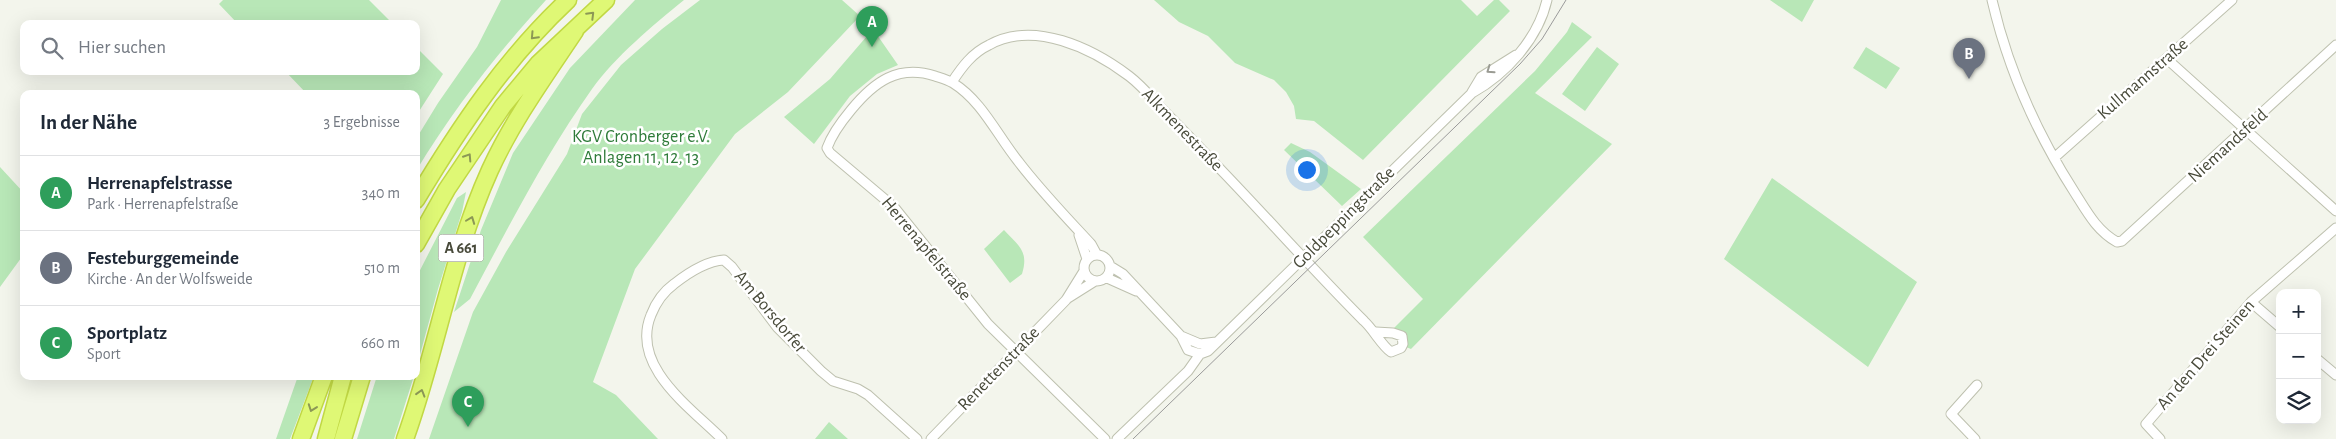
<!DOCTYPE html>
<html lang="de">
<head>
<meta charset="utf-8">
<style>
	:root { --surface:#fff; --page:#f2f2f3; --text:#1f2937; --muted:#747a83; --line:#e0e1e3; --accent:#b45309 }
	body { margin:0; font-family:"Alegreya Sans",sans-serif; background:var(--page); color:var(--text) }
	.controls { position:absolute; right:15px; bottom:15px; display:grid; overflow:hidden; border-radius:10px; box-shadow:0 5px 20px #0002 }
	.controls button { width:45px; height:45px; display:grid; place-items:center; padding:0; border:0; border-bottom:1px solid var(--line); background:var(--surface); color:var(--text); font:25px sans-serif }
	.you { position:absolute; left:1306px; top:169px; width:18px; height:18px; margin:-12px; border:4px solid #fff; border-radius:50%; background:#1a73e8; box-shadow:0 0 0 8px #1a73e833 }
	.badge { display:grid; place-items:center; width:32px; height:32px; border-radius:50%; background:var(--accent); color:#fff; font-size:16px; font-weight:700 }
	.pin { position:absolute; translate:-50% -41px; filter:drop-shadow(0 1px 2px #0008) }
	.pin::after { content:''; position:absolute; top:26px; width:18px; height:15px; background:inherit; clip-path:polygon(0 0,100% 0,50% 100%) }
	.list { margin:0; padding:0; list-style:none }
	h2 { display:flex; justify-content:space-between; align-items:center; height:65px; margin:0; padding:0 20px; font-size:21px }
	h2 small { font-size:16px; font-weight:400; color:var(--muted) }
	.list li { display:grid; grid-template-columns:32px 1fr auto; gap:15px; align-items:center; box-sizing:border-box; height:75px; padding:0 20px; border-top:1px solid var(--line) }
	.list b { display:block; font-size:19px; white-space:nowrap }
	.list p { margin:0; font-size:16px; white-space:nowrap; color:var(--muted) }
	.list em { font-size:16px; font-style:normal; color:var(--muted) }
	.icon { flex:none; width:28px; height:28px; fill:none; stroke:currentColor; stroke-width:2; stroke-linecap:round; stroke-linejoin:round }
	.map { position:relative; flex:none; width:2336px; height:439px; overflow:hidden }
	.search { position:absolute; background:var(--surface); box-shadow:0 5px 20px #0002; left:20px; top:20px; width:400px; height:55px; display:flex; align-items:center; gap:12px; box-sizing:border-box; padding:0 18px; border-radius:10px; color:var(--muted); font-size:19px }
	.panel { position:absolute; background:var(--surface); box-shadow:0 5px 20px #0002; left:20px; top:90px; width:400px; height:290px; border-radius:10px }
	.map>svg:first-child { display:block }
	.green { fill:#b8e7b7 }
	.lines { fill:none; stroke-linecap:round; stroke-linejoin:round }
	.street-casing { stroke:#bec1af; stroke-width:11 }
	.highway-casing { stroke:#c1d844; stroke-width:19 }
	.street { stroke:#fff; stroke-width:9 }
	.highway { stroke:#dff875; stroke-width:16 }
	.tram { stroke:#9a9a9a; stroke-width:1 }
	.oneway { stroke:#8c9855 }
	.oneway2 { stroke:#9a9b93 }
	.labels { text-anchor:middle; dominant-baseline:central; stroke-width:5; stroke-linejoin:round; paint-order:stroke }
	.shield { fill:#fff; stroke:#7f8075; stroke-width:1 }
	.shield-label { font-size:16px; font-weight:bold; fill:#484a3a }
	.street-label { font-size:18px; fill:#484a3a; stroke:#fff }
	.park-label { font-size:18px; fill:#2e7b39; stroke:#fff }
</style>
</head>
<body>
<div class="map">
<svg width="2336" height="439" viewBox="0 0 2336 439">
	<rect width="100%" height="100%" fill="#f3f5ec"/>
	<path class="green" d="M223,0H369L393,24H238L219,4Z
		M501,0H546C496,55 455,107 416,171V139L438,103L477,47Z
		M635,0H684C653,25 615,57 592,89C545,155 508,228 470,299L454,312L481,230L513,153L570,68Z
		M700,0H842L860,16L788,92L735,134L635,269L593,382L616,395L658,439H429L473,312L506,252L567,154L582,114L621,65L662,29Z
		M1154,0H1461L1477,16L1494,0H1499L1510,11L1363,160L1314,121L1296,119L1294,106L1286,92L1274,80L1235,63L1208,36L1179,22Z
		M1770,0H1814L1802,22Z
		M1572,22L1592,37L1535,93L1612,144L1411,349L1406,347C1407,336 1404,333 1394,328L1423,299L1363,237L1535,71L1567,32Z
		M873,29L898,65L877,74L850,96L814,144L784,117L830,79Z
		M416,47L443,74L416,116V94H307L285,71H416Z
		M1597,47L1619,64L1585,111L1562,94Z
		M1866,47L1900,68L1886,89L1853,68Z
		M1291,143L1310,152L1361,189L1342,206L1284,150Z
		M0,167L24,193V254L0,287Z
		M1772,178L1917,282L1868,367L1724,259Z
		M466,192L462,212L438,289L416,369V278L457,198Z
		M1004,230C1019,246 1029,251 1022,274L1010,283L984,249Z
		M298,376H314L290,439H276Z
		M377,376H414L394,439H357Z
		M829,422L848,439H815Z"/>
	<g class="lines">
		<g class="street-casing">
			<path id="street" d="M1992,0C2008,69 2037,134 2075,193C2087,212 2097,231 2117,242L2122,241L2336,45
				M2167,59L2336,211
				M952,82C962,67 972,53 989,45C1034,20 1092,48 1129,76C1141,85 1151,97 1161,108C1182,129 1203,151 1224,173C1271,222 1316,273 1364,321C1373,329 1382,346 1391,352L1401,348L1403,344L1402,336L1393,333L1376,332
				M1472,92L1481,77L1516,55
				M2054,158L2232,0
				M1079,235L1087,259
				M1084 268a13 13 0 1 1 26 0a13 13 0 1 1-26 0Z
				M1097,255L1091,244C1066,217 1040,190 1018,161C997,135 982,101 953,83C948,80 941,78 935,76C898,64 874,82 851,110C841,122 832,134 827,148L830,153L894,207L988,324L1105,439
				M1110,266L1123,274L1181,336L1188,350L1200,354L1208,351L1472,93C1506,74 1538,39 1547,0
				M1107,278L1136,291
				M1068,298L1095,281
				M2251,302L2280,327
				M1181,336L1200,344L1216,342
				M2317,359L2336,375
				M722,439C690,407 630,366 651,315C656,302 663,292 674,284C688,273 706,261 724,260L732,267L777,327L821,371L833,381L858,389L868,395L917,439
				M931,439L1066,300L1084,271
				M1117,439L1188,371L1200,354
				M1975,439L1951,414L1977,385
				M2160,439L2146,424L2251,302L2336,228"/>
		</g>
		<g class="highway-casing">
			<path id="highway" d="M416,200C459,128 506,58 568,0
				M416,244L447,189L503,106L538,64L606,0
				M301,439L324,376
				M326,439L343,376
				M343,439L362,376
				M405,439C437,351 451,256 490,170C513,120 545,76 575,31"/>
		</g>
		<use href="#street" class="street"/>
		<use href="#highway" class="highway"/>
		<path class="tram" d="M1133,439L1520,64L1542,39L1566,0"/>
	</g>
	<defs><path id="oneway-chevron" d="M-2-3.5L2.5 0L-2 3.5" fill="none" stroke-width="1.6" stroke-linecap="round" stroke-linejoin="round" transform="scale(1.25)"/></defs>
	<g class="oneway">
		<use href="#oneway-chevron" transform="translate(591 15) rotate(-45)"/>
		<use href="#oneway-chevron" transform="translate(534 36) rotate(133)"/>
		<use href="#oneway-chevron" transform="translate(468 157) rotate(-57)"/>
		<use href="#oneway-chevron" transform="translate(471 220) rotate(-69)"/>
		<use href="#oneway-chevron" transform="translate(421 393) rotate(-73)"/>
		<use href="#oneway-chevron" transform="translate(312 408) rotate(110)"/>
	</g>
	<use class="oneway2" href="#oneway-chevron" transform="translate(1490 70) rotate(145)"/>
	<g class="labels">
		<rect class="shield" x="438.5" y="234.5" width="45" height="27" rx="4"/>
		<g class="shield-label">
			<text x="461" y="248">A 661</text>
		</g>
		<g class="street-label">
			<text transform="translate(2143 79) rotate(-41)">Kullmannstraße</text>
			<text transform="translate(1182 130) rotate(46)">Alkmenestraße</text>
			<text transform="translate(2228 146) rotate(-42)">Niemandsfeld</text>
			<text transform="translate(1344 218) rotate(-45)">Goldpeppingstraße</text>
			<text transform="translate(926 249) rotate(50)">Herrenapfelstraße</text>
			<text transform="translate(770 312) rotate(50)">Am Borsdorfer</text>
			<text transform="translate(2206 355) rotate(-49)">An den Drei Steinen</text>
			<text transform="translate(999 369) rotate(-46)">Renettenstraße</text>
		</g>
		<g class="park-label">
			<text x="641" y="137">KGV Cronberger e.V.<tspan x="641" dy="21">Anlagen 11, 12, 13</tspan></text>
		</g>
	</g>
</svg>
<div class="controls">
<button>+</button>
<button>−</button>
<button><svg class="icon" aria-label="layers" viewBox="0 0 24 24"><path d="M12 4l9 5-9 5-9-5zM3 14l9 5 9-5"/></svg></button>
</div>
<div class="you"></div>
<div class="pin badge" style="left:872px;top:47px;background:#2e9e5b">A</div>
<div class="pin badge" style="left:1969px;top:79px;background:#6b7280">B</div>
<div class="pin badge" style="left:468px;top:427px;background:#2e9e5b">C</div>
<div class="search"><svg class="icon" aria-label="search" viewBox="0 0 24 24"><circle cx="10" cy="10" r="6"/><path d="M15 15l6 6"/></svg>Hier suchen</div>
<section class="panel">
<h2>In der Nähe<small>3 Ergebnisse</small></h2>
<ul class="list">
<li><span class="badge" style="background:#2e9e5b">A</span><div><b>Herrenapfelstrasse</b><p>Park · Herrenapfelstraße</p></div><em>340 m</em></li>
<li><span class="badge" style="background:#6b7280">B</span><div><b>Festeburggemeinde</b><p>Kirche · An der Wolfsweide</p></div><em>510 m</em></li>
<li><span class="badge" style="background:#2e9e5b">C</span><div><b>Sportplatz</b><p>Sport</p></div><em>660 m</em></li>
</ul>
</section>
</div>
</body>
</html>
